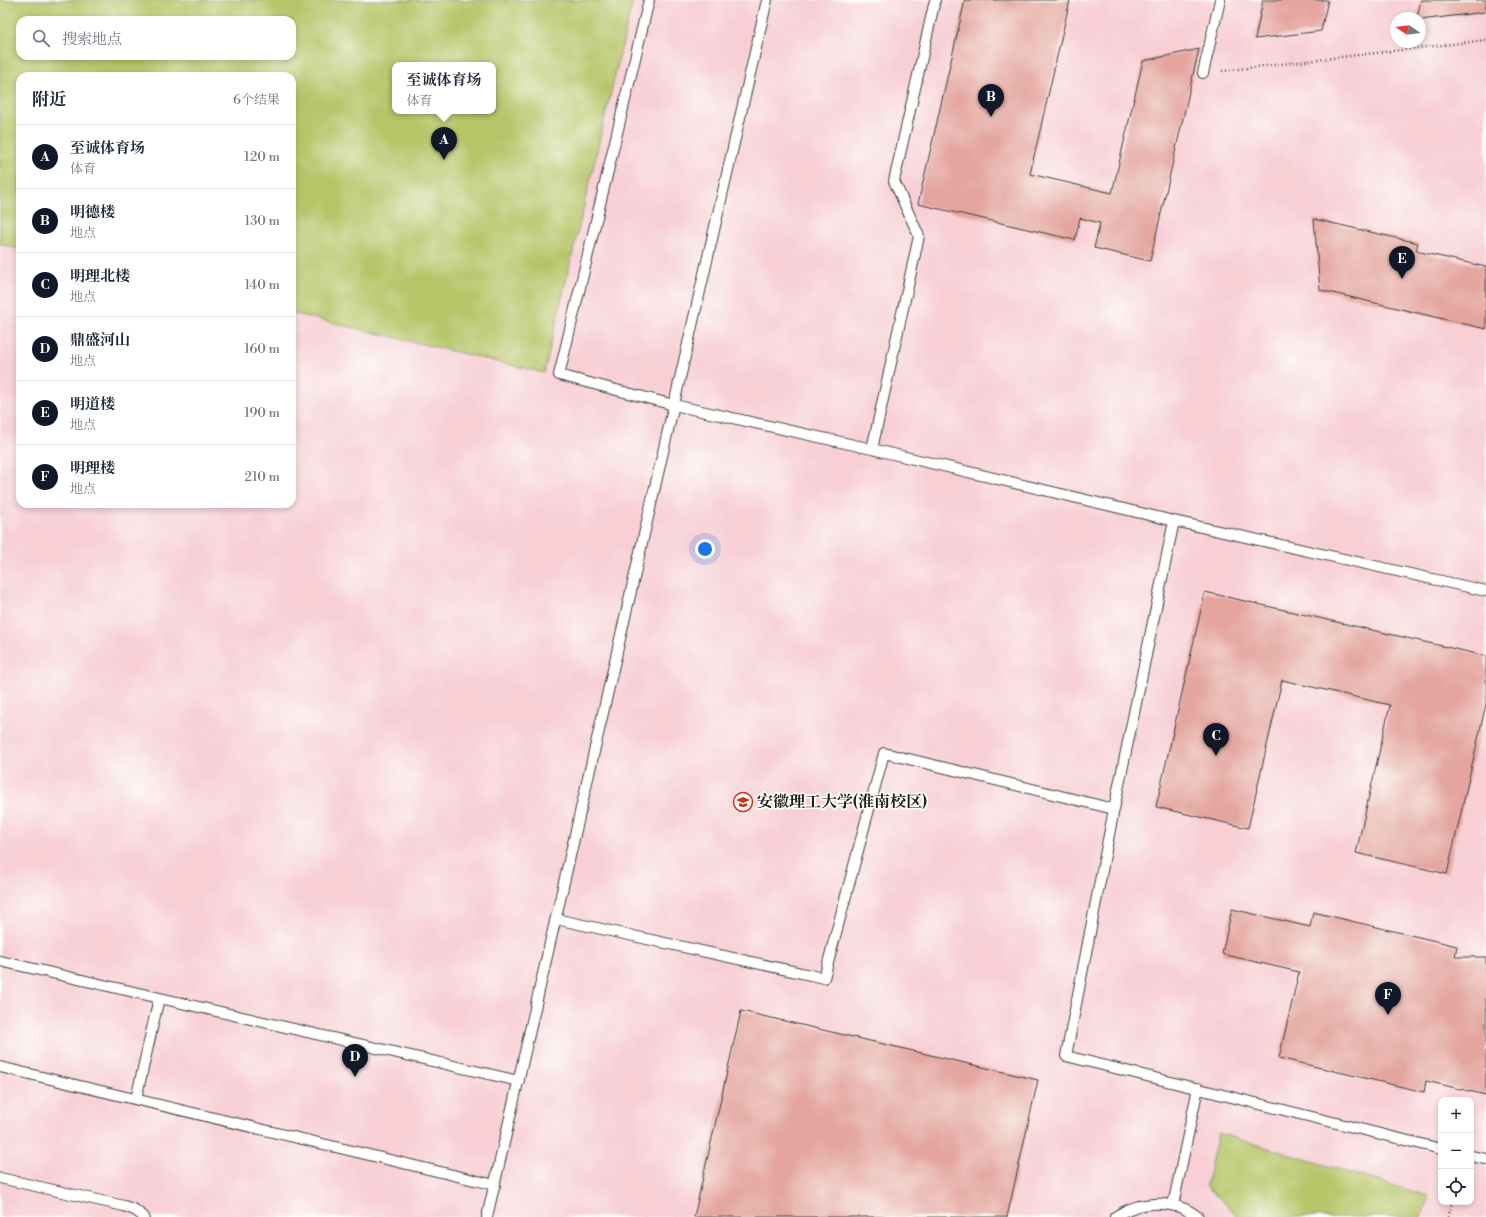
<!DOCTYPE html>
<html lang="zh">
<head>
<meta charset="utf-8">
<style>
	:root { --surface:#fff; --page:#f2f2f3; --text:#1f2937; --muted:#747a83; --line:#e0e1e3; --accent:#111827 }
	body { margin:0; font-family:"Libre Bodoni","Noto Serif SC",serif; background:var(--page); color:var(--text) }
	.controls { position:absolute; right:12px; bottom:12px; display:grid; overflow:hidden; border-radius:8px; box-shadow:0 2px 6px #0003 }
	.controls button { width:36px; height:36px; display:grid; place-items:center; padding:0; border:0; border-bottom:1px solid var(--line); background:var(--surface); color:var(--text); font:20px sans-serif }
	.compass { position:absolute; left:1390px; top:12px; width:36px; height:36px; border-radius:50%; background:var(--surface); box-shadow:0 2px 6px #0003; rotate:283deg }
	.you { position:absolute; left:705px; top:549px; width:14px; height:14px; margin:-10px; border:3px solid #fff; border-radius:50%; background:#1a73e8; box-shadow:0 0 0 6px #1a73e833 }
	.badge { display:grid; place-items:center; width:26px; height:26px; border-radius:50%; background:var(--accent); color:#fff; font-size:13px; font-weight:700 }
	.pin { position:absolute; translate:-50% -33px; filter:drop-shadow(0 1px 2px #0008) }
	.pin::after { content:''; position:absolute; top:21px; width:14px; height:12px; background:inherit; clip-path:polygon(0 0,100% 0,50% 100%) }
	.popup { position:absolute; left:392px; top:62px; width:104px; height:52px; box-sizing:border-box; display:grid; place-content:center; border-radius:8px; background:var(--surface); filter:drop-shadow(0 1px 3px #0005); font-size:13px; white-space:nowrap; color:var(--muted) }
	.popup b { font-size:15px; color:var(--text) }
	.popup::after { content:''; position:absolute; left:50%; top:100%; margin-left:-8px; border:8px solid transparent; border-top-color:var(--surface) }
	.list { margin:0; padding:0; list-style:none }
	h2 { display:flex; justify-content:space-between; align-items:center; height:52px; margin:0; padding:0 16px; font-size:17px }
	h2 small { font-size:13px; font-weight:400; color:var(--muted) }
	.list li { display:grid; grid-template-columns:26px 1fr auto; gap:12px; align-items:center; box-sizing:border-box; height:64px; padding:0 16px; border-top:1px solid var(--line) }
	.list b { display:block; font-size:15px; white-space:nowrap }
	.list p { margin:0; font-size:13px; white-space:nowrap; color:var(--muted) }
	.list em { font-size:13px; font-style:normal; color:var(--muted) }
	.icon { flex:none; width:22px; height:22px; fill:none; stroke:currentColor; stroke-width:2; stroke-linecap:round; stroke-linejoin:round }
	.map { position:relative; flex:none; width:1486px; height:1217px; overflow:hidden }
	.search { position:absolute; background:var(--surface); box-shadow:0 2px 6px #0003; left:16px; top:16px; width:280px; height:44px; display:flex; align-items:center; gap:10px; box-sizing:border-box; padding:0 14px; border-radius:12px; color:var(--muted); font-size:15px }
	.panel { position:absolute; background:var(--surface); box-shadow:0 2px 6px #0003; left:16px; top:72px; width:280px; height:436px; border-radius:12px }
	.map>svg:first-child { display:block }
	.built { fill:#f7cfd5; fill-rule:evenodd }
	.green { fill:#b6c568; stroke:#697042; fill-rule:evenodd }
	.building { fill:#e4a59f }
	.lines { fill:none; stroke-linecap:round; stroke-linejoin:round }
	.lane-casing { stroke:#3d3c39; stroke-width:12 }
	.path { stroke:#3d3c39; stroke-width:2.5; stroke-dasharray:1 3; stroke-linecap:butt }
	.lane { stroke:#fff; stroke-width:10 }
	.labels { text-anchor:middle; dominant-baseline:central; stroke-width:3.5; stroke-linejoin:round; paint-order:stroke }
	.poi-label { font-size:16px; font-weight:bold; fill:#1c1c1c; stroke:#fdfcf7; text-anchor:start }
</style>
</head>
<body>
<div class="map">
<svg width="1486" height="1217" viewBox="0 0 1486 1217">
	<rect width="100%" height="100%" fill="#fdfcf7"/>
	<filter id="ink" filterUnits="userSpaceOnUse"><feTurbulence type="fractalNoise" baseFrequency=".025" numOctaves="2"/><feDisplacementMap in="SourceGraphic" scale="8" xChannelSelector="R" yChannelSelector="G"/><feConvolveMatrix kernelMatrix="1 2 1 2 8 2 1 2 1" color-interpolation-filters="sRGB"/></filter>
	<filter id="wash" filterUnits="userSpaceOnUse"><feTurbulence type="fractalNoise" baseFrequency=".012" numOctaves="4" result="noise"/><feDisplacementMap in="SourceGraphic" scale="16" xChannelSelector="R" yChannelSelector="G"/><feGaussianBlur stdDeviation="0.9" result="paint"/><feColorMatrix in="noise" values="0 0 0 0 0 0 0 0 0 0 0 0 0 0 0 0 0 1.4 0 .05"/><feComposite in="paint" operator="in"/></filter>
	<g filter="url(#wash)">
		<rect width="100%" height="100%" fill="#f7eedc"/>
		<path class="built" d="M0,0H1486V1217H0ZM1396,18H1420V42H1396ZM20,20H292V56H20ZM395,65H493V111H395ZM20,76H292V504H20ZM1441,1100H1471V1202H1441Z"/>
		<path class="green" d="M0,0H633L544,373L292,313V76H20V249L0,244ZM20,20H292V56H20ZM395,65H493V111H395Z
			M1218,1133L1428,1196L1422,1217H1237L1235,1213L1206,1186Z"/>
		<g id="blocks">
			<path class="building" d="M965,0H1070L1030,174L1112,193L1143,61L1199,49L1150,261L1094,248L1100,223L1080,218L1075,240L918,204Z
				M1263,0H1328L1321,31L1255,39Z
				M1421,0H1486V6L1485,12L1420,20V18H1417Z
				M1314,219L1418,243L1416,251L1486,267V329L1320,290Z
				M1205,592L1486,656V704L1447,874L1356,853L1390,705L1282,680L1248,828L1156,807Z
				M1232,909L1310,927L1313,912L1457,946L1455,957H1486V1095L1426,1081L1424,1092L1279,1058L1299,972L1222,954Z
				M741,1011L1038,1080L1007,1217H694Z"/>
		</g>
	</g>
	<g filter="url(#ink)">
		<use href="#blocks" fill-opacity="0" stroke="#3d3c39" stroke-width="1"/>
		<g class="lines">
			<g class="lane-casing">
				<path id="lane" d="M649,0L559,375L674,405L872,449L1174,521L1486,591
					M1203,73L1220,0
					M872,449L919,236L894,181L935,0
					M1174,521L1114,809L1066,1056L1441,1149
					M556,919L824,978L884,753L1114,809
					M0,961L519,1081
					M0,1067L495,1185
					M136,1099L159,998
					M1471,1156L1486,1159
					M0,1178L124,1206L135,1210L144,1217
					M1173,1205L1198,1088
					M487,1217L767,0
					M1115,1217C1139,1200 1175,1199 1198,1217"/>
			</g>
			<path class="path" d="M1222,71L1486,40
				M1448,1217L1452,1202"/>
			<use href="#lane" class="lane"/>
		</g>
	</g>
	<defs>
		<g id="university-ring" transform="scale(1)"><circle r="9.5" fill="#fdfcf7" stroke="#c8321e" stroke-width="1.5"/><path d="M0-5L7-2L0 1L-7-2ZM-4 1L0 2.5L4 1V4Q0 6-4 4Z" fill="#c8321e"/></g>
	</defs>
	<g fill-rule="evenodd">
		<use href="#university-ring" x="743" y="802"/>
	</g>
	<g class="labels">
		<g class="poi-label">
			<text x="757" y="802">安徽理工大学(淮南校区)</text>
		</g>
	</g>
</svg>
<div class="controls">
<button>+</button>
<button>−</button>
<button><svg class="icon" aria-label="locate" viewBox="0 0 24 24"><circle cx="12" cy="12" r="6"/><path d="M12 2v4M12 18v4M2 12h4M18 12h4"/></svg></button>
</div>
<svg class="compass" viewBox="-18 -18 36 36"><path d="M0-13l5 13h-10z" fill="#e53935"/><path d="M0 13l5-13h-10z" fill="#747a83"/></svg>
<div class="you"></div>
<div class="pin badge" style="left:444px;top:160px">A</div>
<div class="popup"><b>至诚体育场</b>体育</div>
<div class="pin badge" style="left:991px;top:117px">B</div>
<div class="pin badge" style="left:1216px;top:756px">C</div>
<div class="pin badge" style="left:355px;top:1077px">D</div>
<div class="pin badge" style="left:1402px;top:279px">E</div>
<div class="pin badge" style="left:1388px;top:1015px">F</div>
<div class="search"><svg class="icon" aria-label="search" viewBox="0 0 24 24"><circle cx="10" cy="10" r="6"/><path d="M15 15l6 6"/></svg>搜索地点</div>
<section class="panel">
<h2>附近<small>6个结果</small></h2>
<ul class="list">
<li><span class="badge">A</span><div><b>至诚体育场</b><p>体育</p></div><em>120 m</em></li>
<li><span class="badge">B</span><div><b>明德楼</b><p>地点</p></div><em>130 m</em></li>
<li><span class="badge">C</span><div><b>明理北楼</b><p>地点</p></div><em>140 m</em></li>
<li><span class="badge">D</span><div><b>鼎盛河山</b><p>地点</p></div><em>160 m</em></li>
<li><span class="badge">E</span><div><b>明道楼</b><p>地点</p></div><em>190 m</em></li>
<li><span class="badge">F</span><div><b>明理楼</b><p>地点</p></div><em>210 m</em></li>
</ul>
</section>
</div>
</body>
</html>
